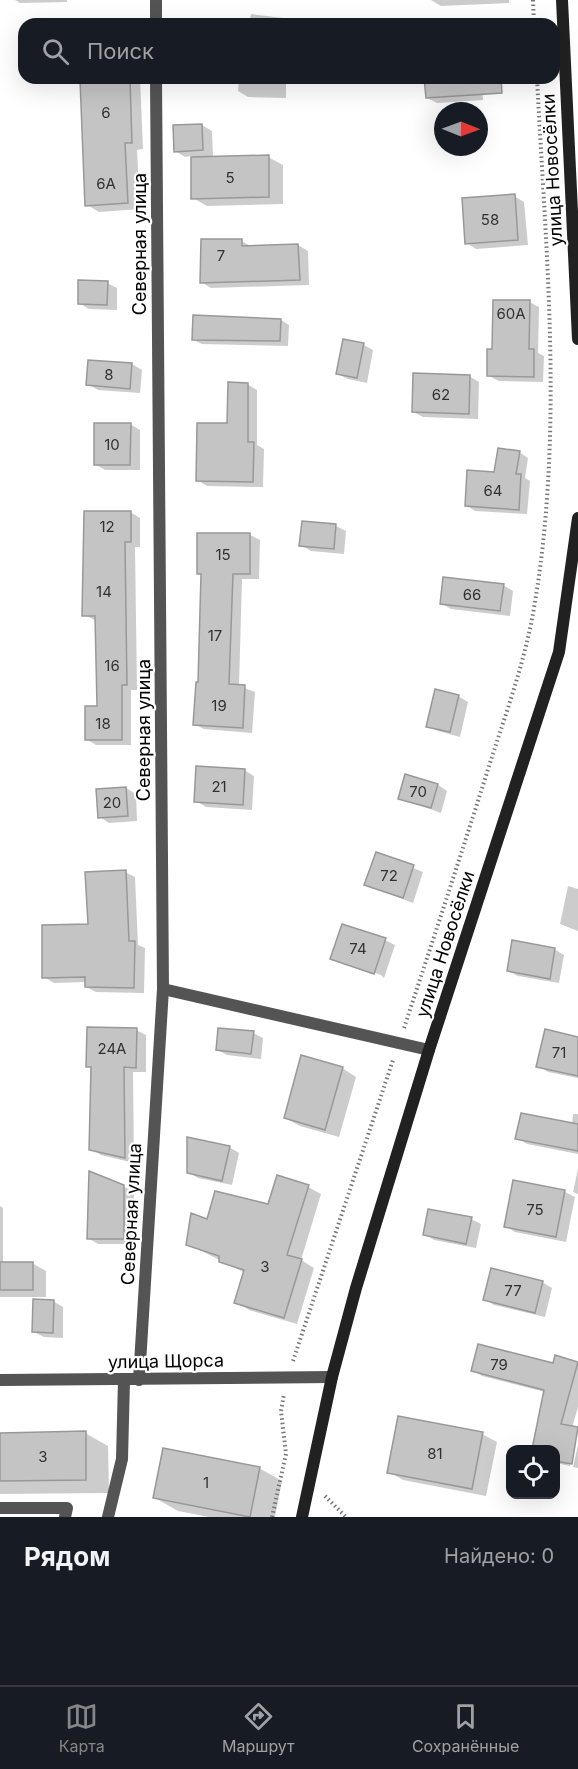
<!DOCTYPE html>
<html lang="ru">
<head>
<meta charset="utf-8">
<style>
	:root { --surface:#171b24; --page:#20242c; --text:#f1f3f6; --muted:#9ea1a6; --line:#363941; --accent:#858687 }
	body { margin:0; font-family:Inter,sans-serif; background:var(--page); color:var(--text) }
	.controls { position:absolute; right:18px; bottom:18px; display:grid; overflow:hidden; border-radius:12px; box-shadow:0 6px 24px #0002 }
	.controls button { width:54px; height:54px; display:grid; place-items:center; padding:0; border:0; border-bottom:2px solid var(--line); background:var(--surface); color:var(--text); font:30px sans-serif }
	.compass { position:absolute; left:434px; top:102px; width:54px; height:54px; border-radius:50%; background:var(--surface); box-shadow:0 6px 24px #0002; rotate:91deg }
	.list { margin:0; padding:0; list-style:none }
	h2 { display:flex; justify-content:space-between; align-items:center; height:78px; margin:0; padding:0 24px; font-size:26px }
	h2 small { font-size:20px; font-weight:400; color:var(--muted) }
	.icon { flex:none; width:33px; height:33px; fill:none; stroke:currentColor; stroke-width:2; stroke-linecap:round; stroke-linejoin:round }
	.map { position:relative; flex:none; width:578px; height:1517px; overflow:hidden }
	.search { position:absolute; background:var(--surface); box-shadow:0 6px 24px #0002; left:18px; right:18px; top:18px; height:66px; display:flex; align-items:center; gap:15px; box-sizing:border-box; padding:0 21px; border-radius:18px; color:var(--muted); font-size:22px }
	.sheet { height:168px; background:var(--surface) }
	nav { display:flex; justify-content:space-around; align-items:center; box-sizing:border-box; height:84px; border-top:2px solid var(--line); background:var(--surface); font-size:16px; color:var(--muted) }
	nav a { display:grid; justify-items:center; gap:3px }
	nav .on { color:var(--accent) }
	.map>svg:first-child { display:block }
	.shadow { fill:#0003 }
	.building { fill:#c4c4c4; stroke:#989898; stroke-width:1.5 }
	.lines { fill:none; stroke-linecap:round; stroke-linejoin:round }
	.path { stroke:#767676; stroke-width:4; stroke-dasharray:1.5 3; stroke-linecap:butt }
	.lane { stroke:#545454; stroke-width:12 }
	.street { stroke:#545454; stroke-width:12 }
	.secondary { stroke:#212121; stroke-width:12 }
	.labels { text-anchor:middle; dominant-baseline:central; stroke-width:4.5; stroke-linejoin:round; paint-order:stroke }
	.number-label { font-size:15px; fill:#313131 }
	.street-label { font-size:18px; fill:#000; stroke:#fff }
</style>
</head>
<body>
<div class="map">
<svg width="578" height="1517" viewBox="0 0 578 1517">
	<rect width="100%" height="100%" fill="#fff"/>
	<path class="shadow" d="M15,0H67V2L20,3Z
		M431,0H509V3L441,6Z
		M251,14L283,18L293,24H249Z
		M89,21H125L130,24H89Z
		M90,78H140L143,149L137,150L140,209L99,212L87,205Z
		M239,78H286V98L248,97L238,91Z
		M426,78H481L483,100L437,103L427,98Z
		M202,125L212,131L213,158L268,157L283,165V204L207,206L193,198L192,156L185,157L175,151Z
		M514,196L524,202L528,245L476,249L467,243Z
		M241,241L253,247L298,245L308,251L309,285L211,288L201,282Z
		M107,283L117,288V310L89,309L79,303Z
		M529,302L539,307L538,353L544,356L543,382L499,381L489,376L493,350Z
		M281,320L289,325L288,346L202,344L194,340Z
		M364,345L373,350L367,383L348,379L338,374Z
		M132,364L142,370L140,393L98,390L88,384Z
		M469,376L479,382L478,419L423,417L413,412Z
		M247,384L257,390V445L264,449L263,487L207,486L197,480Z
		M130,424L140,430V470H105L95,464Z
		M519,452L528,458L525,478L530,481L527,514L475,511L466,505Z
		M130,512L140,518V547H135L137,690H131V745H96L86,739L99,707L97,621L84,615Z
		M303,523L336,526L346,531L344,554L311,551L301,545Z
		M250,535L260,540L259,579H242L239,686L255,692L252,733L204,729L194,724L200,683L203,576L198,573Z
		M503,585L513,591L510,616L451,609L441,603Z
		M458,696L468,702L460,737L438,731L428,726Z
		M244,770L254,776L252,810L206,807L196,801Z
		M438,785L447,791L441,813L400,798Z
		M126,788L136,794L137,821L109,823L100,817Z
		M377,854L423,872L413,903L366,885Z
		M125,872L135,877L138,945L145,948L144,993L96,992L86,987V982L54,983L44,977L89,925Z
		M568,886L578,889V931L560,924Z
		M385,940L395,945L384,978L381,975L332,958Z
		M554,949L564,955L559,983L518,976L508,971Z
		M136,1030L146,1035V1072H133L134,1163L101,1155L91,1149L93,1069L88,1066Z
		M253,1033L263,1038L261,1059L227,1055L217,1050Z
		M578,1038V1078L548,1072L538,1066Z
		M342,1068L356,1077L339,1137L300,1126L285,1118Z
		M573,1114H578V1154L527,1144L517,1138L572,1124Z
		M229,1147L239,1153L232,1185L198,1178L188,1172Z
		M578,1169V1194L573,1192Z
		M514,1182L565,1192L575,1197L566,1242L515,1232L506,1226Z
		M124,1187L134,1192L133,1244H98L88,1238Z
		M308,1187L321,1194L301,1260L314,1268L297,1324L249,1310L236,1302L245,1273L188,1244L208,1221L269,1206Z
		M0,1206L3,1208V1263H32L46,1271V1297H0Z
		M471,1219L481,1224L476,1248L434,1240L425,1234Z
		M542,1282L552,1288L545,1317L494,1305L484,1299Z
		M53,1301L63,1307V1338L44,1337L34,1332Z
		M556,1357L578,1363V1407L572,1428L578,1431L570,1466L556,1463V1450H533L545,1392L482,1376L473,1370L554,1365Z
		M85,1433L108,1446L109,1493L0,1494V1434Z
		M482,1434L497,1442L486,1496L403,1480L389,1472Z
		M578,1445V1468L573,1467Z
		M259,1468L282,1481L275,1517H209L178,1511L155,1498Z"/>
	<path class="building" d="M424,78H501L502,93L426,98Z
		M130,79L132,143H125L128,203L85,206L80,80Z
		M202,124L203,150L174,152L173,125Z
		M269,155V197L191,199V157Z
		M515,194L518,240L465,244L462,198Z
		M201,239H242V246L298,244L300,280L200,283Z
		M78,280L108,281L107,305L78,304Z
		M493,300H530L529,349H534V377L487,376V349H492Z
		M193,315L281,319L280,341L192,340Z
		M343,339L364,343L357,378L336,374Z
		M88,360L132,363L130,389L86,385Z
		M413,373L470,375L469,414L412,412Z
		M228,382L248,383V442H254L253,482L196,481L197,423H227Z
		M94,423H131L130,465H94Z
		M498,448L520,451L516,474H521L519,510L465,506L467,470L494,472Z
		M84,511H131V542H125L127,685H122V740H85V706H97L95,616H82Z
		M302,521L336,524L334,549L299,546Z
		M197,533H250V574H233L229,684L245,685L243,728L193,725L196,682H198L201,574H197Z
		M443,577L504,584L500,611L440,604Z
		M435,689L459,695L450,732L426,727Z
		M196,766L245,769L243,805L194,802Z
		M405,774L438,784L431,808L398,799Z
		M126,787L128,816L98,818L96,789Z
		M376,852L414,865L403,898L364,885Z
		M126,870L129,941H135L134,988L85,987V977L42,978V925L88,924L85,872Z
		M342,924L386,938L374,974L330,959Z
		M512,940L555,948L550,979L507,971Z
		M87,1027L137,1028L136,1068L124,1067L125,1158L89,1150L91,1067H86Z
		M218,1028L254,1031L251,1054L216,1050Z
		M545,1029L578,1037V1076L536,1067Z
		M301,1055L343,1067L325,1130L284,1118Z
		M521,1113L578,1124V1151L515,1139Z
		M187,1137L230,1146L222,1181L187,1173Z
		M89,1171L124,1185V1239H87Z
		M277,1175L309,1185L287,1255L302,1259L284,1318L234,1303L244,1270L219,1262V1256L186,1245L191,1213L207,1219L215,1191L268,1204Z
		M513,1180L565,1190L556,1237L504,1227Z
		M428,1209L472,1217L466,1244L423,1235Z
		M0,1262H33V1290H0Z
		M491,1268L543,1281L535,1313L483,1300Z
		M33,1299L54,1300L53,1333L32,1332Z
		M478,1344L553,1363L555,1355L578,1362L561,1424L578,1427L572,1464L555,1461V1449H532L544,1390L471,1371Z
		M398,1416L483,1432L472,1489L387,1473Z
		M86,1431V1480L0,1481V1433Z
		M163,1448L260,1467L250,1517L153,1498Z"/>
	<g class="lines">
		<path class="path" d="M533,0L534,24
			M404,1028C433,940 462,852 490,763C506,713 525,661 534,608C564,433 546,254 537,78
			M293,1361L393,1060
			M325,1496L346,1517
			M272,1517L286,1454L281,1411L284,1394"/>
		<path class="lane" d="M163,989L429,1050
			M0,1508H67L65,1517
			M108,1517L122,1459L124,1380"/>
		<path class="street" d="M156,0V24
			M0,1380L332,1377
			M139,1380L163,989L156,78"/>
		<path class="secondary" d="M562,0L578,339
			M302,1517L332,1377L356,1288L429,1050L559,652L578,518"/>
	</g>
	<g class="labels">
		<g class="number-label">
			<text x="106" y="112">6</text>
			<text x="230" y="177">5</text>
			<text x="106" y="183">6А</text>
			<text x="490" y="219">58</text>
			<text x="221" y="255">7</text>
			<text x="511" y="313">60А</text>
			<text x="109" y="374">8</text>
			<text x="441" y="394">62</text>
			<text x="112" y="444">10</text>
			<text x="493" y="490">64</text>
			<text x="107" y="526">12</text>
			<text x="223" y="554">15</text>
			<text x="104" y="591">14</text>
			<text x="472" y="594">66</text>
			<text x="215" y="635">17</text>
			<text x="112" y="665">16</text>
			<text x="219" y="705">19</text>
			<text x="103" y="723">18</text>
			<text x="219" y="786">21</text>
			<text x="418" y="791">70</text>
			<text x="112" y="802">20</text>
			<text x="389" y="875">72</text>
			<text x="358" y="948">74</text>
			<text x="112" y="1048">24А</text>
			<text x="559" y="1052">71</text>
			<text x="535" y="1209">75</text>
			<text x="265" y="1266">3</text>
			<text x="513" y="1290">77</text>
			<text x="499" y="1364">79</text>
			<text x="435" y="1453">81</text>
			<text x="43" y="1456">3</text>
			<text x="206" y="1482">1</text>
		</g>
		<g class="street-label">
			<text transform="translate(552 170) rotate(-93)">улица Новосёлки</text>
			<text transform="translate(139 244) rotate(-90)">Северная улица</text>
			<text transform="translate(143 730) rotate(-90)">Северная улица</text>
			<text transform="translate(445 944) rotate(-72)">улица Новосёлки</text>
			<text transform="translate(131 1214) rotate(-87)">Северная улица</text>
			<text transform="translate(166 1361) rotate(-1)">улица Щорса</text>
		</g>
	</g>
</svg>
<div class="controls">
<button><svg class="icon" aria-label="locate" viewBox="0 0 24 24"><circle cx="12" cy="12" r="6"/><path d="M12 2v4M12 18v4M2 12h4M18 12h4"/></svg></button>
</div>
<svg class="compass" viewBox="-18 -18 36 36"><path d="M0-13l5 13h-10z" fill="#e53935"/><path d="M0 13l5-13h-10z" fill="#9ea1a6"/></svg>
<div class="search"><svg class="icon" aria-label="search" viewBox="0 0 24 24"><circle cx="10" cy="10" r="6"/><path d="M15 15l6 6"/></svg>Поиск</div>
</div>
<section class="sheet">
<h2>Рядом<small>Найдено: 0</small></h2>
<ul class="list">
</ul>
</section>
<nav>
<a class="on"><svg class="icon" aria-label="map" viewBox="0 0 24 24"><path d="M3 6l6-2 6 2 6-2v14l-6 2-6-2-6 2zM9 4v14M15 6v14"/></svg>Карта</a>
<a><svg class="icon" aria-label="directions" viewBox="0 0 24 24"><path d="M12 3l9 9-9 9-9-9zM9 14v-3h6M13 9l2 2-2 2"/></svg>Маршрут</a>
<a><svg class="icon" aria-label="saved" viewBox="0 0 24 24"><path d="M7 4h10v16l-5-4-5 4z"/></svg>Сохранённые</a>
</nav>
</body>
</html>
